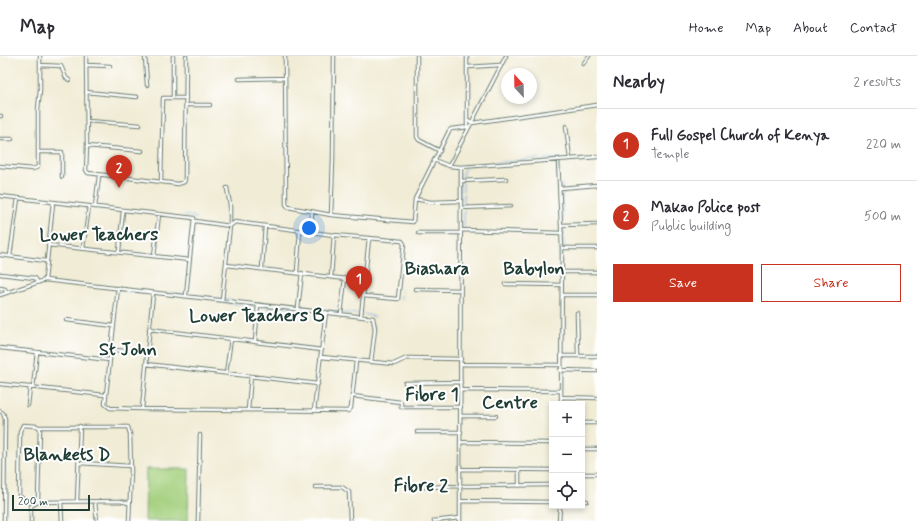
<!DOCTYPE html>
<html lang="en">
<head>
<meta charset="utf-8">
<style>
	:root { --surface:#fff; --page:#f2f2f3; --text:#2b2b33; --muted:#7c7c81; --line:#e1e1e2; --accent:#c8321e }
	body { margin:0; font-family:Mynerve,sans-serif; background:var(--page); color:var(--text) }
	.controls { position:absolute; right:12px; bottom:12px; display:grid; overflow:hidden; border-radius:0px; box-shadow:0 2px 6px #0003 }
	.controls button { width:36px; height:36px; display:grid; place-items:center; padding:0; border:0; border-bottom:1px solid var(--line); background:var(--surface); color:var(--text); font:20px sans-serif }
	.compass { position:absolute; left:501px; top:12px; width:36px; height:36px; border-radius:50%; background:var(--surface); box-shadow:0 2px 6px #0003; rotate:338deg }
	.scale { position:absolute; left:12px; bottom:10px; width:78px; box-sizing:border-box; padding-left:4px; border:2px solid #1f3d34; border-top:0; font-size:11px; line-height:14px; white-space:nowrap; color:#1f3d34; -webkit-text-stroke:3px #fff; paint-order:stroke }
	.you { position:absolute; left:309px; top:172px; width:14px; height:14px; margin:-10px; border:3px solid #fff; border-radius:50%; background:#1a73e8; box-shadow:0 0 0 6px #1a73e833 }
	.badge { display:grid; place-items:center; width:26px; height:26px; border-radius:50%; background:var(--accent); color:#fff; font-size:13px; font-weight:700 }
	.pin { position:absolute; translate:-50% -33px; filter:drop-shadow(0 1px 2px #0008) }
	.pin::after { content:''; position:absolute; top:21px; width:14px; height:12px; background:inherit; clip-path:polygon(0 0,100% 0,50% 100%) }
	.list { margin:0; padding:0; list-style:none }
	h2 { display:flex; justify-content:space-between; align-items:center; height:52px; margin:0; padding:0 16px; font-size:17px }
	h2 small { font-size:13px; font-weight:400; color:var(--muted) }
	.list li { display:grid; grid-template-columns:26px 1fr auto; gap:12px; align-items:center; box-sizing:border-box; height:72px; padding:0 16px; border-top:1px solid var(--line) }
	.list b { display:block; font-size:15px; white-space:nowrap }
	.list p { margin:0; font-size:13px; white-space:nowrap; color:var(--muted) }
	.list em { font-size:13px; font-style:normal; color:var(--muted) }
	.actions { display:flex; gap:8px; padding:12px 16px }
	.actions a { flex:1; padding:9px 0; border:1px solid var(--accent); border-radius:0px; text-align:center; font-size:14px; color:var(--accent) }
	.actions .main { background:var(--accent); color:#fff }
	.icon { flex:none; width:22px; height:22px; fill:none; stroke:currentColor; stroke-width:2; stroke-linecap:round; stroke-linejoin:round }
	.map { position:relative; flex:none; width:597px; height:465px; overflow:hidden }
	header { display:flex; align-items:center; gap:24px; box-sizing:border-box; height:56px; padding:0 20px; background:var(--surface); border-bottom:1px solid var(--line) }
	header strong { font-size:19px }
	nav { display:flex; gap:22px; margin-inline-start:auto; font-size:14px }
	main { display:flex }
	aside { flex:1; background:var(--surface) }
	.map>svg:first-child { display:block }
	.green { fill:#a3cf7c; stroke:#618658 }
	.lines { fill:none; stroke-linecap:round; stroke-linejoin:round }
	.stream { stroke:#79aee7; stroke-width:1 }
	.minor-casing { stroke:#687a6c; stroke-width:4.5 }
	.minor { stroke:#fff; stroke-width:2.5 }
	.labels { text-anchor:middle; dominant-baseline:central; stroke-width:4; stroke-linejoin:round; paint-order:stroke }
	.quarter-label { font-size:18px; font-weight:bold; fill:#1f3d34; stroke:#fff }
</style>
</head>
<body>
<header>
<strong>Map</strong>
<nav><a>Home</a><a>Map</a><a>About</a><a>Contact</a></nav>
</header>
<main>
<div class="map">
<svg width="597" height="465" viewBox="0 0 597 465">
	<rect width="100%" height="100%" fill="#fff"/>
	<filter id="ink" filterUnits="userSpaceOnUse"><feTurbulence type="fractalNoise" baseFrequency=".025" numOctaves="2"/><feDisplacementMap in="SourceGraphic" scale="8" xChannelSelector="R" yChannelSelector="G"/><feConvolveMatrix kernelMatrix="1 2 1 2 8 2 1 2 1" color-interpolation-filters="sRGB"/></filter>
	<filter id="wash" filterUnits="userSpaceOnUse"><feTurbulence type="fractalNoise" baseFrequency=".012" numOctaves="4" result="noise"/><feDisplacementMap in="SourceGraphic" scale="16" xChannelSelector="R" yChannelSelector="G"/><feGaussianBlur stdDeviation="0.9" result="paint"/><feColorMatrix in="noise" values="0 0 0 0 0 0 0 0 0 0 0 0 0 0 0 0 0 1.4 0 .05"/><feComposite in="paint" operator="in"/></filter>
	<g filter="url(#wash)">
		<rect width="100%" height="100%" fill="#f1ecd5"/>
		<path class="green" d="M146,413H189L188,465H145Z"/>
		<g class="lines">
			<path class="stream" d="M531,103H539
				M544,103L561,102
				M518,105L529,103
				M556,107L558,123
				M464,109H465
				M468,109L516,105
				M458,113L460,143
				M463,124V114L466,112
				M463,127V135
				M562,128L563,167
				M464,150V138
				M464,154V173
				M184,160H189
				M191,160L196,162
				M563,171L564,176
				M563,178L564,191
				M560,187V201
				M120,234L145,237
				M169,236L173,237
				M177,237L185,238
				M188,238L200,240
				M401,239L402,234
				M202,240L220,243
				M223,243L230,244
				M401,243V240
				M216,245L222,246
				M224,246L230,247
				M231,247L237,248
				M238,248H241
				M266,248L275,249
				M242,249L256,251
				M282,250L297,251
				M260,251L274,252
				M300,252L317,254
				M320,254L340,256
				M343,257L360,258V257
				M364,258L375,261
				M373,274V269"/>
		</g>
	</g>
	<g filter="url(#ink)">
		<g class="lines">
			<g class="minor-casing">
				<path id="minor" d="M86,0L87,90L86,114L88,117L178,128L184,126L185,123L186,0
					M145,0L147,29
					M173,0V41
					M285,0L286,148L288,151L331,159L413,166L415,143L449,75L451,73L468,71
					M417,0V81L419,84L440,95
					M467,0V70
					M583,8L589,0
					M40,9L61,10L66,22L69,24
					M87,9L110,10
					M468,11L500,9
					M239,23L284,22
					M86,36L137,41
					M187,49H210
					M0,60H1
					M87,65L140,69
					M468,65L472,67L597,49
					M566,70L570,103
					M0,83H12
					M87,90L142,95
					M39,96H62V121
					M558,103L562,192L561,348
					M434,104L449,110L461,111L597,101
					M0,110L33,113L38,111V53L40,34V0
					M449,110L506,0
					M461,111L460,430L552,429
					M161,125L163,42H186
					M461,125L506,123
					M227,132L230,149V168
					M561,132L597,129
					M0,140L194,162L186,239
					M415,143L431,146L461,145
					M95,151L99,120
					M461,152L511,150
					M331,159L333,105L334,0
					M195,165L230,170
					M562,169L597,168
					M462,174L562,177
					M311,176L312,156
					M418,177H461
					M48,189L190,204
					M83,192L89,151
					M562,192H597
					M119,195L123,155
					M0,199L46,205
					M10,200L18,142
					M154,200L159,158
					M226,209L364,225
					M262,212L265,170
					M297,216L300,175
					M562,216H597
					M0,218L35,222L37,225
					M331,221L334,179
					M45,224L373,262L375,273L371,306
					M505,228L562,229
					M0,232L5,233L6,236
					M118,232L105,348L110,352L142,353
					M415,233L460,234
					M153,237L142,353L348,355L351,352L356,305
					M0,239L45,224L53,147
					M562,239H597
					M222,244L230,170L235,166L334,179L402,185L404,188L398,243L363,240
					M298,252L302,217
					M577,257L578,300
					M341,258L345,222
					M361,260L369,182
					M66,264L114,270
					M149,273L322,294
					M255,286L258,249
					M0,292L110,304
					M111,294L146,296
					M561,300H597
					M321,301L394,308L407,302L461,303
					M146,308L318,328
					M461,308L561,309
					M560,314L597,315
					M226,317L231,283
					M405,327L461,326
					M0,328L105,339
					M33,331L37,296
					M460,334L561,335
					M352,340L401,346V351H461
					M561,341L597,342
					M28,349L30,331
					M248,354L251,320
					M0,355L3,357L5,363L4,465
					M314,355L326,256
					M461,360H496
					M582,367H597
					M40,371H128L130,378L131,415L129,465
					M417,376H461
					M460,386L552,387
					M582,393H597
					M79,407L131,410
					M460,413L552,414
					M582,418H597
					M519,430V414
					M315,431H342L349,436L350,465
					M423,431L460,430V465
					M77,445L80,370
					M460,445L552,446
					M582,445H587
					M38,446V443L40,372L37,370L23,369L20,375L19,439C23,445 32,445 38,443
					M61,446L62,465
					M95,446L97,465
					M31,465V450L38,446L120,445L129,447
					M198,465L200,379
					M434,465L460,462
					M559,465L560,450"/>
			</g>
			<use href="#minor" class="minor"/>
		</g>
	</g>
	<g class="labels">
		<g class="quarter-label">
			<text x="99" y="179">Lower Teachers</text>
			<text x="437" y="213">Biashara</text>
			<text x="534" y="213">Babylon</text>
			<text x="257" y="260">Lower Teachers B</text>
			<text x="128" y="294">St John</text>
			<text x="432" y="339">Fibre 1</text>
			<text x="510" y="347">Centre</text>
			<text x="67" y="399">Blankets D</text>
			<text x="421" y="430">Fibre 2</text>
		</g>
	</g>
</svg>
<div class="controls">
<button>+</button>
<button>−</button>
<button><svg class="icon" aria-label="locate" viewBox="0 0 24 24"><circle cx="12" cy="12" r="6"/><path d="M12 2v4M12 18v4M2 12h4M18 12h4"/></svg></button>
</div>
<svg class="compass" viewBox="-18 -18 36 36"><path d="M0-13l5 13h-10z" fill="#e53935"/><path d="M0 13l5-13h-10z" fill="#7c7c81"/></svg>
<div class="scale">200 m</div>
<div class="you"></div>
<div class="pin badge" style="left:359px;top:243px">1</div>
<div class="pin badge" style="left:119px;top:132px">2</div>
</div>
<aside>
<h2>Nearby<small>2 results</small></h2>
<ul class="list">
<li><span class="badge">1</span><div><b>Full Gospel Church of Kenya</b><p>Temple</p></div><em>220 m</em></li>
<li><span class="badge">2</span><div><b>Makao Police post</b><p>Public building</p></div><em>500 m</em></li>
</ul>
<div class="actions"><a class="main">Save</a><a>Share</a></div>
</aside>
</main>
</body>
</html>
